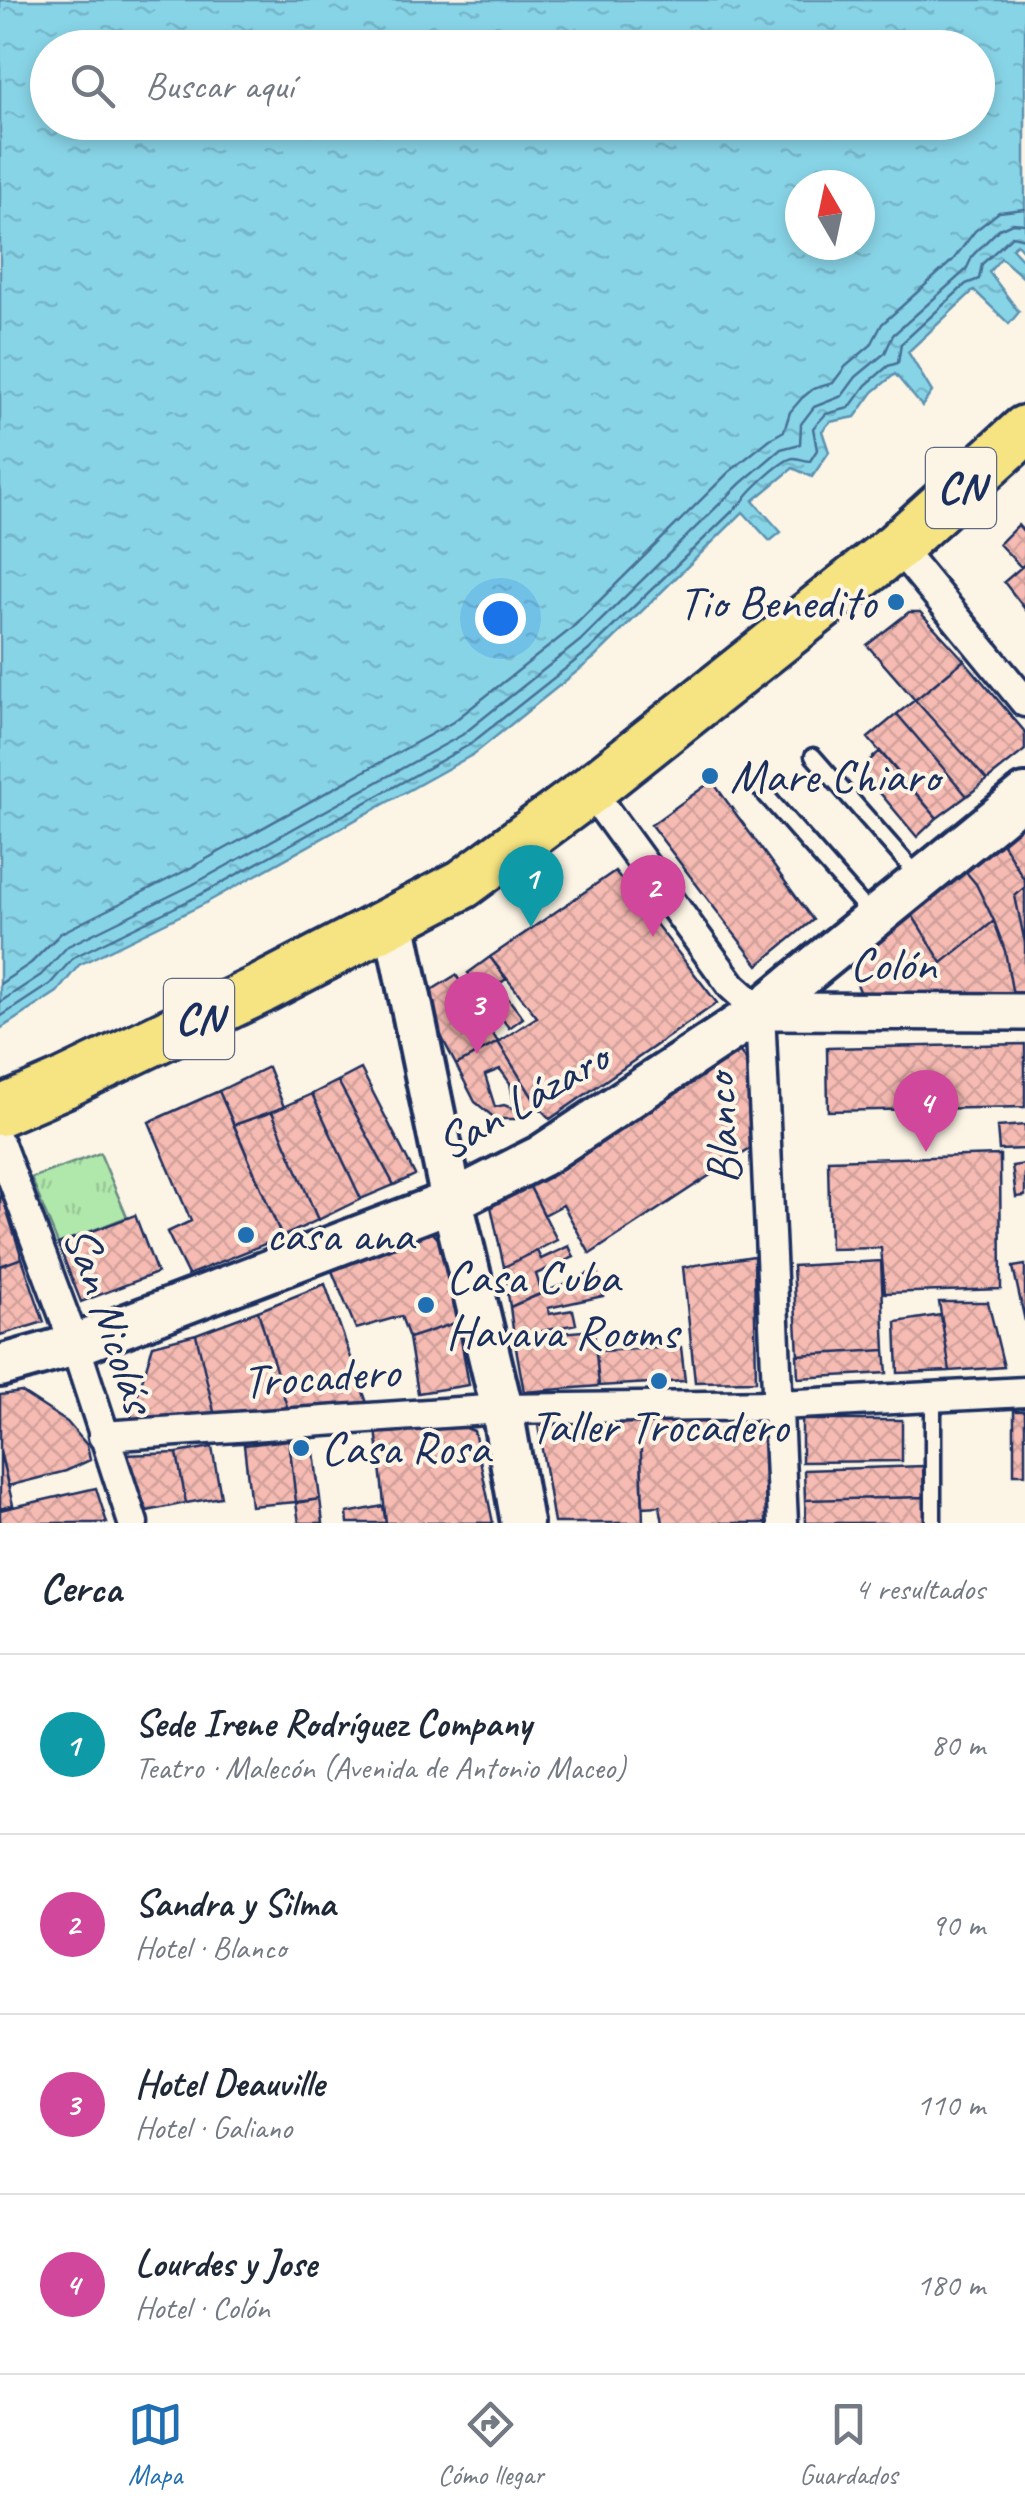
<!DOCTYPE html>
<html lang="es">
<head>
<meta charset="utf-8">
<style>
	:root { --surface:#fff; --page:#f6f6f7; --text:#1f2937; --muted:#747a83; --line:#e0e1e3; --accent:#1f6fb2 }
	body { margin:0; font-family:Caveat,sans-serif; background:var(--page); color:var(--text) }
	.compass { position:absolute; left:785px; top:170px; width:90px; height:90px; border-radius:50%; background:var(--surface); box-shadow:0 5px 15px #0003; rotate:351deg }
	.you { position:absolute; left:500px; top:618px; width:35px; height:35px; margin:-25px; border:8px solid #fff; border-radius:50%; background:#1a73e8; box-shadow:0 0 0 15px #1a73e833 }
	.badge { display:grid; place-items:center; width:65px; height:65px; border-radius:50%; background:var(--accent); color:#fff; font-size:32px; font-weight:700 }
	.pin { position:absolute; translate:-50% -82px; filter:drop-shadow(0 2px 5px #0008) }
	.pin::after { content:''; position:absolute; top:52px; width:35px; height:30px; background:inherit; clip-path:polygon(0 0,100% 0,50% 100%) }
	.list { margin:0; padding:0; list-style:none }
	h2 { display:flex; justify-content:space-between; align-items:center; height:130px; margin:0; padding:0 40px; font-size:42px }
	h2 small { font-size:32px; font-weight:400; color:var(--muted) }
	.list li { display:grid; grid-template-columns:65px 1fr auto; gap:30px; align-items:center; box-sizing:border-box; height:180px; padding:0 40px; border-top:2px solid var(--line) }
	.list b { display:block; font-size:38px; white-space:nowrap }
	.list p { margin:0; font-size:32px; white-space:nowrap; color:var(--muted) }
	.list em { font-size:32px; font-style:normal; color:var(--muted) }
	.icon { flex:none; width:55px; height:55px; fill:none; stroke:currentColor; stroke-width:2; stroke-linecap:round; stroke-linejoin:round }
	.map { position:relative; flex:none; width:1025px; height:1523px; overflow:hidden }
	.search { position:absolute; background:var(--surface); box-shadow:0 5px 15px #0003; left:30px; right:30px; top:30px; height:110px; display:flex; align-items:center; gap:25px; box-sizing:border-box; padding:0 35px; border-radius:55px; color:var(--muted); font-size:38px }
	.sheet { height:850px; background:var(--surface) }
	nav { display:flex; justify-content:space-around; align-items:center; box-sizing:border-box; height:140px; border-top:2px solid var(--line); background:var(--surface); font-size:28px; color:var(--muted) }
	nav a { display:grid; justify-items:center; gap:5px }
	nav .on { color:var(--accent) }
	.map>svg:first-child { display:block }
	.grass { fill:url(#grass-tufts); stroke:#668b84; stroke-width:2.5 }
	.water { fill:url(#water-ripples); stroke:#5c92b0; stroke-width:2.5; fill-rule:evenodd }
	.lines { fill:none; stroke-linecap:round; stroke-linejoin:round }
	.shore { stroke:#477195; stroke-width:2.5 }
	.building { fill:url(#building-cross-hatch); stroke:#1b2f5e; stroke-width:2.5; fill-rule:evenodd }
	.service-casing { stroke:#1b2f5e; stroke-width:21 }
	.minor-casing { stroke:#1b2f5e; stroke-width:35 }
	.tertiary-casing { stroke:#1b2f5e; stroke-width:42 }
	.secondary-casing { stroke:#1b2f5e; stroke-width:48 }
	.trunk-casing { stroke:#1b2f5e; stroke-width:55 }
	.service { stroke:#fcf5e5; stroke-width:14 }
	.minor { stroke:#fcf5e5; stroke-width:28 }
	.tertiary { stroke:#fcf5e5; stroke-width:35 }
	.secondary { stroke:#fcf5e5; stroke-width:40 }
	.trunk { stroke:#f6e381; stroke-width:48 }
	.poi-dot { fill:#1f6fb2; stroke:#fcf5e5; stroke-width:4 }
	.labels { text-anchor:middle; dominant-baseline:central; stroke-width:8; stroke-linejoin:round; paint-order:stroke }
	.shield { fill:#fcf5e5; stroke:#5e6a86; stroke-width:2.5 }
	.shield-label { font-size:45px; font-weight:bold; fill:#1b2f5e }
	.poi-label { font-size:48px; fill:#1b2f5e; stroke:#fcf5e5; text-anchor:start }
	.street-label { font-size:48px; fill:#1b2f5e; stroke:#fcf5e5 }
</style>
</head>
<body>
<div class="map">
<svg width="1025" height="1523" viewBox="0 0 1025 1523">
	<defs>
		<pattern id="grass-tufts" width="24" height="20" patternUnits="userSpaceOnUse" patternTransform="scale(2.5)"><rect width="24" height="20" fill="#b0e7aa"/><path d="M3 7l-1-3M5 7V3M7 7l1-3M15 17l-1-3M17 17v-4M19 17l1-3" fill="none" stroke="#97c695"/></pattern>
		<pattern id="water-ripples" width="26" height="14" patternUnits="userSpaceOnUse" patternTransform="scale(2.5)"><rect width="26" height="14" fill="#88d4e7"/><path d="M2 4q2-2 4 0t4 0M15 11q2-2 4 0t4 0" fill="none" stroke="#75b6c9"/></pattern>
		<pattern id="building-cross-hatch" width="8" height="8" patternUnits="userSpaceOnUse" patternTransform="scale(2.5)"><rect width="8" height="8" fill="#f6bbb2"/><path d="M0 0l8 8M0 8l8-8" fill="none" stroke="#d2a19c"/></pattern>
	</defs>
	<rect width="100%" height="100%" fill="#fcf5e5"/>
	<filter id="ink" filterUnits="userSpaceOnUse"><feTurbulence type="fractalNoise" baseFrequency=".01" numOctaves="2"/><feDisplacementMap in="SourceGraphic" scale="20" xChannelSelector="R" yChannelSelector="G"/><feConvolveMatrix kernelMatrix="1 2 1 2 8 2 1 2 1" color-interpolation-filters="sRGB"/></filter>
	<g filter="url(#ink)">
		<path class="grass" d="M100,1153L127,1217L58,1244L31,1178Z"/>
		<path class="water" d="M0,0H1025V253L1017,244L1012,248L1025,262V279L1001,258L989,272L1019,312L1009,324L974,290L908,352L932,392L922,406L895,374L873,392L855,417L830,422L822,431L829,452L812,477L793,468L753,501L781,532L770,541L743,512L595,657L474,754L202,905L79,965L57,992L0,1029ZM48,48H978V122H48ZM800,185H860V245H800Z"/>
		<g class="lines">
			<path class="shore" d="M0,984L31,963L61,933L185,871L453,722L571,629L729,472L770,439L784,431L790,412L802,398L813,389L833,383L845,367L871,345L882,324L953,260L975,231L999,212L1025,209
				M0,1002L41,975L68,946L192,885L462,735L581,640L741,483L781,449L800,444L801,424L814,407L842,396L856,377L885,353L893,335L966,270L973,255L999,229L1012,223L1025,224
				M0,1017L50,984L74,957L198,896L469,745L589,650L743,501C748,492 783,458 794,458C800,458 805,461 810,461L817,450L813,428L826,414L849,408L866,385L888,366L898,363L901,344L966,284L979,279L982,264L1012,236L1025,239"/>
		</g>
		<path class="building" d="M1018,525L1025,533V564L1021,567L999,544Z
			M1025,564V609L1004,582Z
			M909,612H920L964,660L915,700L867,645Z
			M964,660L1025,732V750L987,780L915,700Z
			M915,700L987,780L967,796L897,714Z
			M897,714L967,796L937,818L868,738Z
			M880,751L937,818L917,837L860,769Z
			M712,781L813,920L758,965L651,825Z
			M1025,816V881L1000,839Z
			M1000,839L1025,881V887L1015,896L1025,943V999L1014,1001L1005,951L994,921L976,884L961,866Z
			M961,866L976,884L994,921L942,963L909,910Z
			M615,871L717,1003L550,1119L538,1106L498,1042L537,1017L490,957Z
			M1025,887V943L1015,896Z
			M909,910L942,963L994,921L1005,951L1014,1001L863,998L846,959Z
			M490,957L506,979L498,985L523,1018L509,1028L468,973Z
			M456,975L498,1042L456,1065L429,1012L430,991Z
			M498,1042L538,1106L515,1119H496L475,1102L456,1065ZM500,1069L510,1083L515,1109L504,1105L495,1107L485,1075Z
			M1025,1044V1107L828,1111L827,1048Z
			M737,1048L749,1064L753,1147L590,1254L563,1205L544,1215L528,1183Z
			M268,1067L284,1107L234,1125L219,1091Z
			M361,1069L415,1175L394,1185L338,1081Z
			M338,1081L394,1185L361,1199L312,1094Z
			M219,1091L282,1237L188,1275L167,1232L191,1221L149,1122Z
			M312,1094L361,1199L318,1220L272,1112Z
			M272,1112L318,1220L282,1237L234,1125Z
			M1025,1125V1149L999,1150L997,1127Z
			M1000,1155L1001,1289L885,1293L881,1248L830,1249L828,1160Z
			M1025,1164V1196L1016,1197L1012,1166Z
			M528,1183L557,1240L504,1267L490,1202Z
			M0,1189L22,1258L0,1266Z
			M135,1215L157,1273L81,1302L58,1244Z
			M420,1229H429L441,1242L458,1322L409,1338L401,1316L356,1329L332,1271Z
			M569,1246L574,1257L536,1274L542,1293L510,1307L504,1267L537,1251L541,1259Z
			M754,1256L756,1381L695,1382L683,1267Z
			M22,1258L44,1322L0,1335V1266Z
			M881,1261L885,1350L798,1355L793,1266Z
			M1025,1265V1321L1013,1267Z
			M597,1270L603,1296L548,1308L549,1314L573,1310L576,1324L514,1337L510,1307Z
			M325,1284L367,1403L289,1413L258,1311Z
			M939,1302H988L1004,1367L950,1371Z
			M258,1311L289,1413L215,1416L196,1334Z
			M941,1315L950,1371L898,1373L896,1322Z
			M458,1322L469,1385L418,1393L409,1338Z
			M594,1330L599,1386L524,1392L514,1337Z
			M196,1334L215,1416L130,1420L153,1345Z
			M681,1347L685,1381L599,1386L596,1351Z
			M885,1350L887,1373L798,1378L797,1355Z
			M21,1392L67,1422L87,1445L90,1460L66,1471L8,1486L0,1451V1395Z
			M1014,1411H1025V1474H1014Z
			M640,1418L643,1523H554L537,1419Z
			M708,1420L709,1431L764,1427L766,1523H663L660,1506L643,1507L640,1424Z
			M802,1420H902V1461L802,1462Z
			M376,1428H466L474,1431L493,1523H386Z
			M312,1437L320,1499L296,1502L289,1440Z
			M289,1440L296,1502L251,1506L244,1445Z
			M212,1447L221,1497L186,1503L177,1453Z
			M0,1451L13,1505L0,1509Z
			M177,1453L186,1503L147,1511L125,1455Z
			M923,1466L924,1497L805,1500L804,1470Z
			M96,1488L107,1523H0V1510Z
			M927,1497V1523H806L805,1500Z
			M320,1499L323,1523H299L296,1503Z
			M383,1506L386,1523H348L347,1513Z"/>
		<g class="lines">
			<g class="service-casing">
				<path id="service" d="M813,756L920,878
					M757,785L873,917
					M933,1398V1523"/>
			</g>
			<g class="minor-casing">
				<path id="minor" d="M897,546L1025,702
					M590,790L732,986L760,1011L783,1523
					M0,1145L75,1345L133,1523
					M103,1436L502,1409L779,1405L1025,1392"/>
			</g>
			<g class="tertiary-casing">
				<path id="tertiary" d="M760,1011L1025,1012"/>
			</g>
			<g class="secondary-casing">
				<path id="secondary" d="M394,920L452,1201L502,1409L522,1523
					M0,1366L75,1345L452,1201L541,1156L760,1011L1025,795"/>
			</g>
			<g class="trunk-casing">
				<path id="trunk" d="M0,1111L63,1084L261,989L463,884L590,790L897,546L1025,430"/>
			</g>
			<use href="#service" class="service"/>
			<use href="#minor" class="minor"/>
			<use href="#tertiary" class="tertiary"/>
			<use href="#secondary" class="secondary"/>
			<use href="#trunk" class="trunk"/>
		</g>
	</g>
	<g class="poi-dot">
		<circle cx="896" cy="602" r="10"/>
		<circle cx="710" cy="776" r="10"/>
		<circle cx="246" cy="1235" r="10"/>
		<circle cx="426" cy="1305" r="10"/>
		<circle cx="659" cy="1381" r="10"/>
		<circle cx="301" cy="1448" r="10"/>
	</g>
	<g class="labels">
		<g class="shield">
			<rect x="926" y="448" width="70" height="80" rx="8"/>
			<rect x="164" y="979" width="70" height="80" rx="8"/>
		</g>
		<g class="shield-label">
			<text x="961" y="488">CN</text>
			<text x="199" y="1019">CN</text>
		</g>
		<g class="poi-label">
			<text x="876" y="602" text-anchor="end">Tio Benedito</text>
			<text x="730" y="776">Mare Chiaro</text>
			<text x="266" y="1235">casa ana</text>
			<text x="446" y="1277">Casa Cuba<tspan x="446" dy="55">Havava Rooms</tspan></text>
			<text x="659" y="1426" text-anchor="middle">Taller Trocadero</text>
			<text x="321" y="1448">Casa Rosa</text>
		</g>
		<g class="street-label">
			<text x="893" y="964">Colón</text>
			<text transform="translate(522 1100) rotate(-30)">San Lázaro</text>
			<text transform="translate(721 1129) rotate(-93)">Blanco</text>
			<text transform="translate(110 1319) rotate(71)">San Nicolás</text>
			<text transform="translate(321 1376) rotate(-4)">Trocadero</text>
		</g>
	</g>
</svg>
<svg class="compass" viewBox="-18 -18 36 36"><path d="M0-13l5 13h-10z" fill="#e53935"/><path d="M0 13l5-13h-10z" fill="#747a83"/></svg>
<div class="you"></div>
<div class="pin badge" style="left:531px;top:927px;background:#0f9aa8">1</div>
<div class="pin badge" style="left:653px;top:937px;background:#d1479c">2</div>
<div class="pin badge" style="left:477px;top:1054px;background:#d1479c">3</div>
<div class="pin badge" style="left:926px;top:1152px;background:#d1479c">4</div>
<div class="search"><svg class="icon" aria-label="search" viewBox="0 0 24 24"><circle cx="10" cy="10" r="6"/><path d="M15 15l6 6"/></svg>Buscar aquí</div>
</div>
<section class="sheet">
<h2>Cerca<small>4 resultados</small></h2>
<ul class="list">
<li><span class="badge" style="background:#0f9aa8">1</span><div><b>Sede Irene Rodríguez Company</b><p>Teatro · Malecón (Avenida de Antonio Maceo)</p></div><em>80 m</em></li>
<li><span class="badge" style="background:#d1479c">2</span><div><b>Sandra y Silma</b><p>Hotel · Blanco</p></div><em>90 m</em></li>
<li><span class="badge" style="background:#d1479c">3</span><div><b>Hotel Deauville</b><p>Hotel · Galiano</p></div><em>110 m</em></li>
<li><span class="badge" style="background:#d1479c">4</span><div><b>Lourdes y Jose</b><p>Hotel · Colón</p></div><em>180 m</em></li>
</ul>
</section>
<nav>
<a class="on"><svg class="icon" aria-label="map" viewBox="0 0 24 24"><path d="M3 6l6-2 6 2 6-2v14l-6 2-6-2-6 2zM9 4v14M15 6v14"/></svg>Mapa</a>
<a><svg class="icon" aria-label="directions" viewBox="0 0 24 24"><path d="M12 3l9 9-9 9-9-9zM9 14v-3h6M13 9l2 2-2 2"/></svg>Cómo llegar</a>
<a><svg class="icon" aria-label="saved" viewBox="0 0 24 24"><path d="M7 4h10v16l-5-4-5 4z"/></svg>Guardados</a>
</nav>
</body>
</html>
